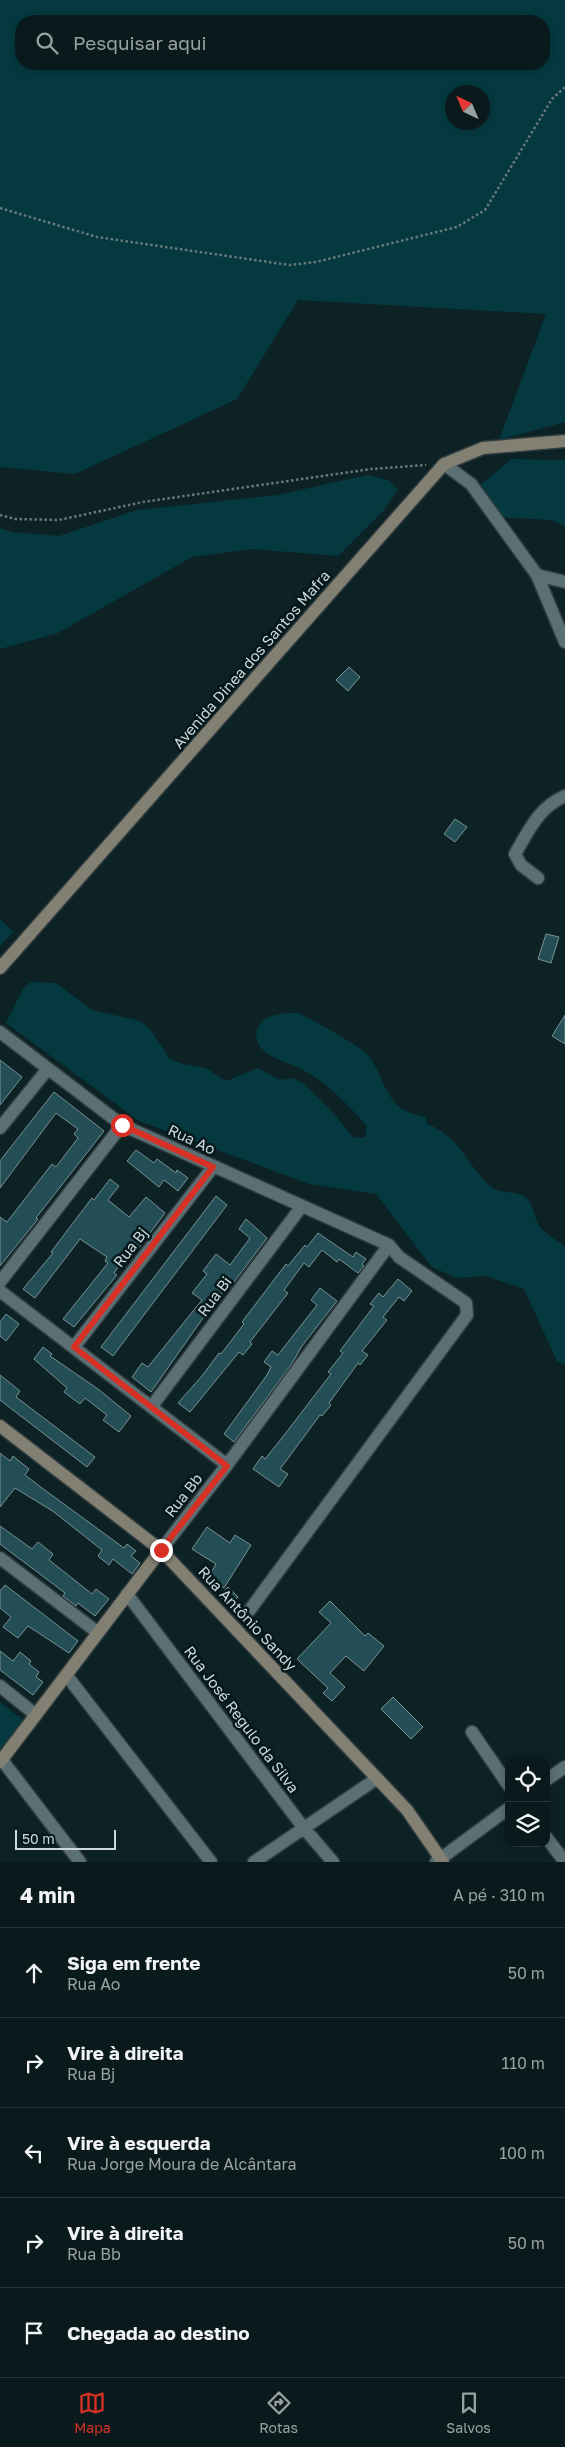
<!DOCTYPE html>
<html lang="pt">
<head>
<meta charset="utf-8">
<style>
	:root { --surface:#0a1a1c; --page:#182729; --text:#f1f3f6; --muted:#99a1a3; --line:#2a383b; --accent:#d93025 }
	body { margin:0; font-family:"Golos Text",sans-serif; background:var(--page); color:var(--text) }
	.controls { position:absolute; right:15px; bottom:15px; display:grid; overflow:hidden; border-radius:10px; box-shadow:0 2px 8px #0003 }
	.controls button { width:45px; height:45px; display:grid; place-items:center; padding:0; border:0; border-bottom:1px solid var(--line); background:var(--surface); color:var(--text); font:25px sans-serif }
	.compass { position:absolute; left:445px; top:85px; width:45px; height:45px; border-radius:50%; background:var(--surface); box-shadow:0 2px 8px #0003; rotate:316deg }
	.scale { position:absolute; left:15px; bottom:12px; width:101px; box-sizing:border-box; padding-left:5px; border:2px solid #cdd9db; border-top:0; font-size:14px; line-height:18px; white-space:nowrap; color:#cdd9db; -webkit-text-stroke:4px #05181b; paint-order:stroke }
	.stop { position:absolute; width:15px; height:15px; margin:-11px; border:4px solid #d93025; border-radius:50%; background:#fff }
	.stop.end { background:#d93025; border-color:#fff; box-shadow:0 1px 5px #0008 }
	.list { margin:0; padding:0; list-style:none }
	h2 { display:flex; justify-content:space-between; align-items:center; height:65px; margin:0; padding:0 20px; font-size:21px }
	h2 small { font-size:16px; font-weight:400; color:var(--muted) }
	.list li { display:grid; grid-template-columns:32px 1fr auto; gap:15px; align-items:center; box-sizing:border-box; height:90px; padding:0 20px; border-top:1px solid var(--line) }
	.list b { display:block; font-size:19px; white-space:nowrap }
	.list p { margin:0; font-size:16px; white-space:nowrap; color:var(--muted) }
	.list em { font-size:16px; font-style:normal; color:var(--muted) }
	.icon { flex:none; width:28px; height:28px; fill:none; stroke:currentColor; stroke-width:2; stroke-linecap:round; stroke-linejoin:round }
	.map { position:relative; flex:none; width:565px; height:1862px; overflow:hidden }
	.search { position:absolute; background:var(--surface); box-shadow:0 2px 8px #0003; left:15px; right:15px; top:15px; height:55px; display:flex; align-items:center; gap:12px; box-sizing:border-box; padding:0 18px; border-radius:20px; color:var(--muted); font-size:19px }
	.sheet { height:515px; background:var(--surface) }
	nav { display:flex; justify-content:space-around; align-items:center; box-sizing:border-box; height:70px; border-top:1px solid var(--line); background:var(--surface); font-size:14px; color:var(--muted) }
	nav a { display:grid; justify-items:center; gap:2px }
	nav .on { color:var(--accent) }
	.map>svg:first-child { display:block }
	.green { fill:#043940; fill-rule:evenodd }
	.building { fill:#234e55; stroke:#7a9194 }
	.lines { fill:none; stroke-linecap:round; stroke-linejoin:round }
	.street-casing { stroke:#313c3f; stroke-width:15 }
	.secondary-casing { stroke:#313c3f; stroke-width:15 }
	.path { stroke:#68797b; stroke-width:2.5; stroke-dasharray:2.5 2.5; stroke-linecap:butt }
	.street { stroke:#5a7074; stroke-width:12 }
	.secondary { stroke:#828072; stroke-width:12 }
	.route { stroke:#d93025; stroke-width:6 }
	.labels { text-anchor:middle; dominant-baseline:central; stroke-width:5; stroke-linejoin:round; paint-order:stroke }
	.street-label { font-size:15px; fill:#cdd9db; stroke:#05181b }
</style>
</head>
<body>
<div class="map">
<svg width="565" height="1862" viewBox="0 0 565 1862">
	<rect width="100%" height="100%" fill="#0d2225"/>
	<path class="green" d="M0,0H565V422L499,440L546,314L298,300L237,399L75,474L0,467ZM544,21V64H21V21ZM482,92V122H452V92Z
		M512,459L565,460V527L552,520L501,517L486,502L480,485Z
		M367,475L388,480L398,489L384,510L338,556L252,549L192,557L58,633L0,649V528L12,532L59,536L137,510L278,495Z
		M0,919L13,932L0,946Z
		M31,982L56,983L92,1010L140,1021L149,1028L170,1059L183,1064L206,1068L226,1081L258,1068L280,1080L292,1078L303,1083L328,1107L353,1137L365,1138L367,1126C349,1106 329,1084 305,1071C291,1063 272,1060 261,1048C250,1034 259,1017 276,1015C282,1014 292,1012 298,1013C305,1015 358,1046 364,1051C381,1067 383,1095 401,1108C407,1113 418,1115 426,1117L427,1124C458,1135 467,1164 489,1185C499,1195 515,1190 525,1197C534,1204 533,1215 538,1224C543,1233 557,1240 565,1246V1365L557,1361L524,1289L486,1276L457,1278L432,1267L376,1194L309,1184L139,1121L6,1023L23,989Z
		M0,1702L23,1720L0,1751Z"/>
	<path class="building" d="M349,667L360,677L348,691L336,680Z
		M455,819L467,827L455,842L444,834Z
		M546,934L559,937L551,963L538,959Z
		M565,1015V1044L552,1036Z
		M0,1060L22,1077L0,1105Z
		M54,1092L104,1131L36,1218L38,1219L0,1266V1217L7,1222L52,1164L56,1167L78,1138L74,1134L78,1129L56,1113L0,1188V1161Z
		M136,1150L154,1163L157,1159L176,1173L177,1170L188,1178L178,1191L164,1180L159,1187L127,1161Z
		M110,1179L119,1186L108,1200L129,1217L146,1197L165,1213L138,1249L133,1246L114,1273L117,1275L74,1327L63,1319L108,1263L105,1261L107,1257L80,1239L35,1298L23,1289L53,1253L51,1252L92,1198L94,1200Z
		M216,1196L227,1205L113,1356L101,1347Z
		M246,1219L267,1238L228,1290L226,1288L203,1318L151,1392L132,1377L142,1363L148,1367L202,1300L192,1293L207,1274L203,1271L216,1254L230,1265L250,1238L239,1229Z
		M318,1233L353,1257L356,1252L366,1259L362,1264L364,1266L358,1273L339,1259L337,1262L322,1250L309,1267L304,1263L284,1290L288,1293L250,1342L252,1344L243,1355L239,1352L190,1412L178,1403L202,1376L219,1353L221,1354L244,1324L242,1322L286,1264L288,1266L305,1245L307,1247Z
		M398,1279L412,1291L404,1301L399,1297L383,1317L387,1320L362,1351L368,1355L360,1365L358,1363L329,1403L331,1405L322,1416L320,1415L280,1469L288,1474L279,1487L253,1469L262,1456L265,1459L282,1438L331,1374L328,1372L343,1353L340,1351L374,1306L370,1304L379,1293L383,1297Z
		M320,1288L337,1301L302,1346L291,1365L234,1442L224,1434L267,1375L271,1367L264,1362L272,1351L278,1355L317,1305L311,1300Z
		M6,1314L19,1324L6,1341L0,1336V1322Z
		M43,1347L52,1354L50,1356L98,1389L131,1416L119,1432L103,1420L107,1415L85,1398L80,1404L64,1392L67,1388L34,1359Z
		M0,1375L20,1391L16,1397L95,1457L87,1467L0,1400Z
		M0,1453L10,1461L13,1456L29,1469L25,1475L42,1488L124,1548L127,1544L136,1551L131,1556L140,1563L132,1574L113,1559L109,1565L98,1556L102,1550L54,1512L15,1488L0,1507Z
		M0,1526L32,1549L38,1542L53,1554L49,1560L68,1575L92,1594L96,1589L109,1599L95,1616L78,1603L76,1606L63,1596L65,1593L0,1544Z
		M207,1527L230,1543L235,1535L251,1545L224,1588L208,1578L216,1564L192,1549Z
		M5,1585L78,1641L69,1653L28,1626L18,1638L3,1627L11,1617L0,1608V1591Z
		M228,1587L238,1597L229,1606L219,1596Z
		M330,1601L365,1636L368,1633L384,1646L364,1671L346,1656L330,1673L345,1687L332,1701L323,1693L328,1688L297,1659L331,1623L319,1612Z
		M0,1651L13,1661L20,1652L31,1661L29,1664L39,1672L36,1677L43,1682L33,1695L0,1670Z
		M393,1697L423,1727L411,1739L381,1709Z"/>
	<g class="lines">
		<g class="street-casing">
			<path id="street" d="M444,464L471,484L537,575L565,642
				M537,575L565,582
				M538,878L521,865L515,854C529,830 539,807 565,796
				M0,1032L122,1125L389,1245L399,1257L466,1303L467,1315L249,1611
				M0,1128L47,1070
				M0,1282L122,1125
				M0,1291L227,1465
				M74,1347L213,1167
				M152,1406L302,1206
				M161,1550L227,1465L389,1245
				M0,1558L97,1632
				M127,1594L303,1827L333,1862
				M67,1676L211,1862
				M0,1686L36,1715
				M472,1732L509,1786
				M2,1760L80,1862
				M546,1780L565,1767
				M546,1837L565,1862
				M254,1862L376,1779
				M436,1862L509,1808"/>
		</g>
		<g class="secondary-casing">
			<path id="secondary" d="M0,968L444,464L483,448L565,441
				M0,1426L161,1550L407,1810L443,1862
				M0,1762L161,1550"/>
		</g>
		<path class="path" d="M0,208L97,237L289,265L316,262L457,227L485,210L552,99L565,87
			M0,515L15,519L59,520L143,502L371,469L426,465"/>
		<use href="#street" class="street"/>
		<use href="#secondary" class="secondary"/>
	</g>
	<g class="lines">
		<path class="route" d="M122,1125L213,1167L74,1347L227,1466L161,1550"/>
	</g>
	<g class="labels">
		<g class="street-label">
			<text transform="translate(251 659) rotate(-49)">Avenida Dinea dos Santos Mafra</text>
			<text transform="translate(192 1139) rotate(25)">Rua Ao</text>
			<text transform="translate(130 1247) rotate(-52)">Rua Bj</text>
			<text transform="translate(214 1296) rotate(-53)">Rua Bi</text>
			<text transform="translate(183 1495) rotate(-52)">Rua Bb</text>
			<text transform="translate(248 1618) rotate(47)">Rua Antônio Sandy</text>
			<text transform="translate(242 1719) rotate(53)">Rua José Regulo da Silva</text>
		</g>
	</g>
</svg>
<div class="controls">
<button><svg class="icon" aria-label="locate" viewBox="0 0 24 24"><circle cx="12" cy="12" r="6"/><path d="M12 2v4M12 18v4M2 12h4M18 12h4"/></svg></button>
<button><svg class="icon" aria-label="layers" viewBox="0 0 24 24"><path d="M12 4l9 5-9 5-9-5zM3 14l9 5 9-5"/></svg></button>
</div>
<svg class="compass" viewBox="-18 -18 36 36"><path d="M0-13l5 13h-10z" fill="#e53935"/><path d="M0 13l5-13h-10z" fill="#99a1a3"/></svg>
<div class="scale">50 m</div>
<div class="stop" style="left:122px;top:1125px"></div>
<div class="stop end" style="left:161px;top:1550px"></div>
<div class="search"><svg class="icon" aria-label="search" viewBox="0 0 24 24"><circle cx="10" cy="10" r="6"/><path d="M15 15l6 6"/></svg>Pesquisar aqui</div>
</div>
<section class="sheet">
<h2>4 min<small>A pé · 310 m</small></h2>
<ul class="list">
<li><svg class="icon" aria-label="ahead" viewBox="0 0 24 24"><path d="M12 20V5M6 11l6-6 6 6"/></svg><div><b>Siga em frente</b><p>Rua Ao</p></div><em>50 m</em></li>
<li><svg class="icon" aria-label="right" viewBox="0 0 24 24"><path d="M7 20v-9h11M14 6l5 5-5 5"/></svg><div><b>Vire à direita</b><p>Rua Bj</p></div><em>110 m</em></li>
<li><svg class="icon" aria-label="left" viewBox="0 0 24 24"><path d="M17 20v-9H6M10 6l-5 5 5 5"/></svg><div><b>Vire à esquerda</b><p>Rua Jorge Moura de Alcântara</p></div><em>100 m</em></li>
<li><svg class="icon" aria-label="right" viewBox="0 0 24 24"><path d="M7 20v-9h11M14 6l5 5-5 5"/></svg><div><b>Vire à direita</b><p>Rua Bb</p></div><em>50 m</em></li>
<li><svg class="icon" aria-label="arrive" viewBox="0 0 24 24"><path d="M6 21V4h12l-3 4 3 4H6"/></svg><div><b>Chegada ao destino</b></div></li>
</ul>
</section>
<nav>
<a class="on"><svg class="icon" aria-label="map" viewBox="0 0 24 24"><path d="M3 6l6-2 6 2 6-2v14l-6 2-6-2-6 2zM9 4v14M15 6v14"/></svg>Mapa</a>
<a><svg class="icon" aria-label="directions" viewBox="0 0 24 24"><path d="M12 3l9 9-9 9-9-9zM9 14v-3h6M13 9l2 2-2 2"/></svg>Rotas</a>
<a><svg class="icon" aria-label="saved" viewBox="0 0 24 24"><path d="M7 4h10v16l-5-4-5 4z"/></svg>Salvos</a>
</nav>
</body>
</html>
